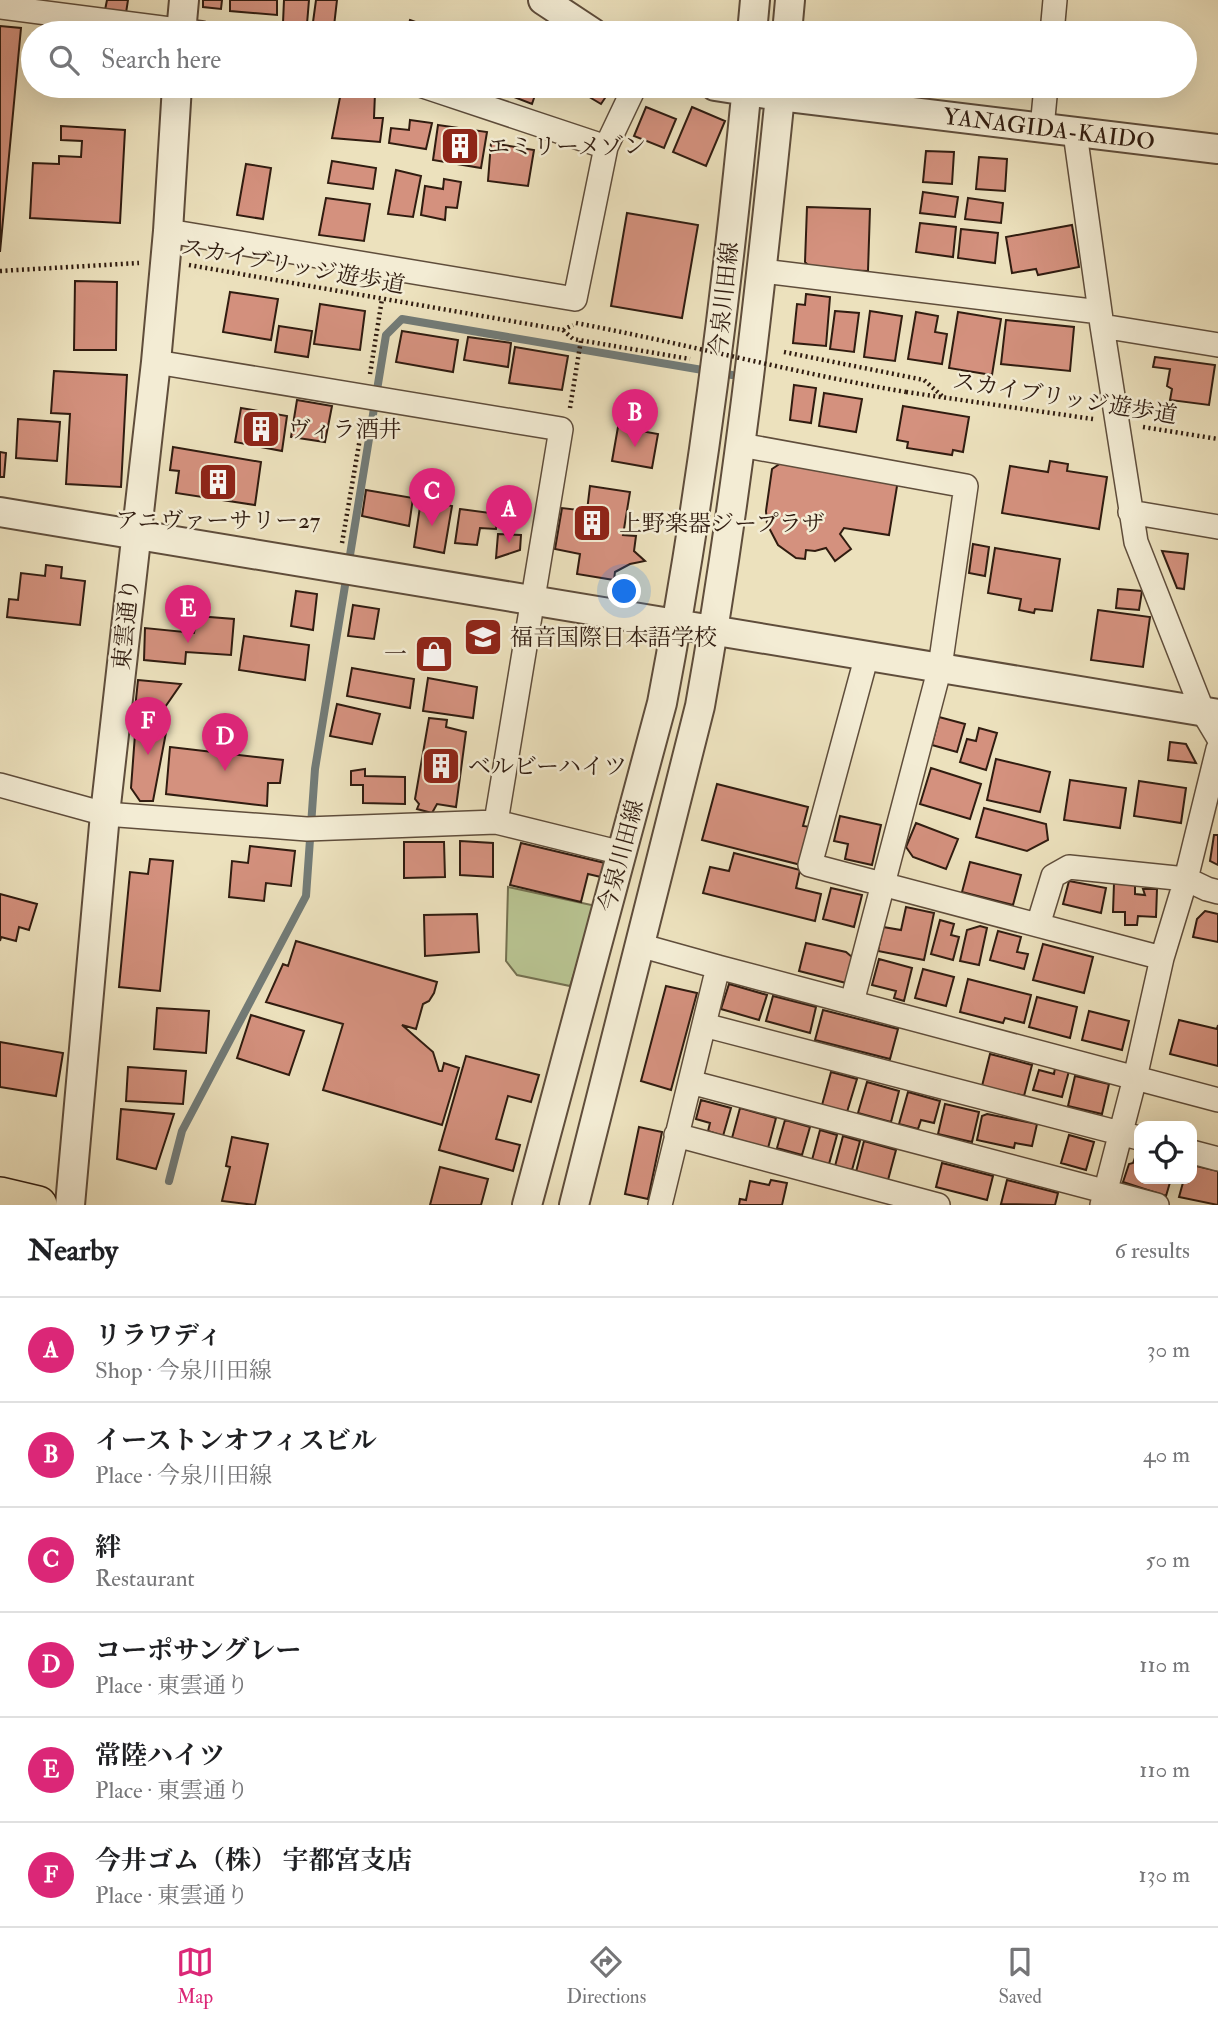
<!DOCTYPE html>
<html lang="en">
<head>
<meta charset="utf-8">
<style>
	:root { --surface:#fff; --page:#f6f6f6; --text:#202124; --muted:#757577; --line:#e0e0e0; --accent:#db2777 }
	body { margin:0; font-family:"IM FELL Double Pica","Noto Serif JP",serif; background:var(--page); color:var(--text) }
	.controls { position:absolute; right:21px; bottom:21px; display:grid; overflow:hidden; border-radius:14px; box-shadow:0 7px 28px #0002 }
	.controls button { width:63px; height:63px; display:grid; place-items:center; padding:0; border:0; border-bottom:2px solid var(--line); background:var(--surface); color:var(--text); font:35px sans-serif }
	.you { position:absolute; left:625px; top:592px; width:24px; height:24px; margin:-18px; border:5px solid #fff; border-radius:50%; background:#1a73e8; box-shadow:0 0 0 10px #1a73e833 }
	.badge { display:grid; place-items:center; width:46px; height:46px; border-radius:50%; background:var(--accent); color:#fff; font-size:23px; font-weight:700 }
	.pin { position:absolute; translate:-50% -58px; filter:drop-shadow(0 2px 4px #0008) }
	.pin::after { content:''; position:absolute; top:37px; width:24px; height:21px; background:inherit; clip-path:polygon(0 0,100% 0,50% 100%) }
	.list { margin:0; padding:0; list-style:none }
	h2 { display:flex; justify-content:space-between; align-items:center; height:91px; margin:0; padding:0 28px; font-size:30px }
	h2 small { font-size:23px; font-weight:400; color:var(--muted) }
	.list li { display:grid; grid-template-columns:46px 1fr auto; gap:21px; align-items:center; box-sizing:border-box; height:105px; padding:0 28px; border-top:2px solid var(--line) }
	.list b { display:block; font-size:26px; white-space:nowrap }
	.list p { margin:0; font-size:23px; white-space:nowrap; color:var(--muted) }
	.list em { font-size:23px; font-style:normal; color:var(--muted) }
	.icon { flex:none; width:38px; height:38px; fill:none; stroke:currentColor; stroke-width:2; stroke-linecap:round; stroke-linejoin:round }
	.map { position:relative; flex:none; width:1218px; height:1205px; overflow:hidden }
	.search { position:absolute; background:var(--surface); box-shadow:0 7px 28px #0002; left:21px; right:21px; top:21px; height:77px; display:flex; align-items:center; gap:18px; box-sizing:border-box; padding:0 24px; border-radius:38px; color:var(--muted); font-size:26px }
	.sheet { height:721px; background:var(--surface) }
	nav { display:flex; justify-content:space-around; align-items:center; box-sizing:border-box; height:98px; border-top:2px solid var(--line); background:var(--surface); font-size:19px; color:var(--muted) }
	nav a { display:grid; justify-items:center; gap:4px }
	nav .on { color:var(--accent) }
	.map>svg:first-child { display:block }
	.green { fill:#b8c391; stroke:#747050; stroke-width:2 }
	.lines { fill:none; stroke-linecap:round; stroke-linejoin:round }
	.stream { stroke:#727b77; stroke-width:8 }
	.building { fill:#d4917e; stroke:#301c10; stroke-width:2 }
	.minor-casing { stroke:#5f4d3b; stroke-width:26 }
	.tertiary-casing { stroke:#5f4d3b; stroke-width:32 }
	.primary-casing { stroke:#301c10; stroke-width:40 }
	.path { stroke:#301c10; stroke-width:4.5; stroke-dasharray:2 3.5; stroke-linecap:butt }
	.minor { stroke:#f3ecd4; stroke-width:23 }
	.tertiary { stroke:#f3ecd4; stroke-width:28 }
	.primary { stroke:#ece1bd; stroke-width:37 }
	.path-bridge { stroke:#301c10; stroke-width:4.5; stroke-dasharray:2 3.5; stroke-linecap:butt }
	.labels { text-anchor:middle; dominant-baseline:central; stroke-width:5; stroke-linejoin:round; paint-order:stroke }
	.street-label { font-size:23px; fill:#301c10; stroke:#f3ecd4 }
	.poi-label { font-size:23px; fill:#301c10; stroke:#f3ecd4; text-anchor:start }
</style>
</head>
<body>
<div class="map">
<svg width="1218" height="1205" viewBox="0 0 1218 1205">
	<rect width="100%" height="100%" fill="#ece1bd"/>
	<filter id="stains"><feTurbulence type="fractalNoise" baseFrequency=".00286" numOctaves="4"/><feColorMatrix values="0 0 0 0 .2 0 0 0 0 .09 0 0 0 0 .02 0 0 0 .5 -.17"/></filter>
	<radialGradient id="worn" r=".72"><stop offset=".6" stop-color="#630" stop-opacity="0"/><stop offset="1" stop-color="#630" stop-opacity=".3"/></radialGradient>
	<path class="green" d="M508,887L596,906L570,986L517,975L506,961Z"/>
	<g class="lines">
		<path class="stream" d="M169,1181L182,1131L306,896L315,769L386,335L402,319L732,375"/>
	</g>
	<path class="building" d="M107,0H128L126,13L105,10Z
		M203,0H222L221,9L203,7Z
		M230,0H277V15L230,11Z
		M284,0H309L307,24L283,23Z
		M316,0H337L334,26L313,22Z
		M410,20L438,30L437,33H406Z
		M0,26L21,28L0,252Z
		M506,86H519L536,92L532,104L504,93Z
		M571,86H613L601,104Z
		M342,87L375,93L374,118H383L380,142L332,138Z
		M646,107L676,119L664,148L634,136Z
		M692,107L725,121L706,166L673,152Z
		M410,120L432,123L426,149L389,143L391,128L409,130Z
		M438,125L487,132L481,168L433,160Z
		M61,126L125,130L120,223L30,218L33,163L59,164V156L81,157L82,141L61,140Z
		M491,143L534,150L528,186L488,181Z
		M926,151L954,152L952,184L923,182Z
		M979,157L1007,159L1005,191L976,189Z
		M332,161L376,168L373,189L328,183Z
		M246,164L271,168L263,219L237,215Z
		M396,170L421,176L413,217L388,214Z
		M444,179L461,182L457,208L446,207L445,220L421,215L425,186L443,189Z
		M923,192L958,197L955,217L920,213Z
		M326,198L370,204L364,241L319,235Z
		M968,198L1003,203L1001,223L965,219Z
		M807,207L870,209L868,271L811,269L805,262Z
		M627,213L698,225L682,318L611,306Z
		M920,223L956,227L953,257L916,252Z
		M1072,225L1079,267L1038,275L1036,269L1012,273L1006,237Z
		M961,229L998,233L995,263L958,258Z
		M75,281L117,282L116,350H74Z
		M230,292L278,299L271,340L223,332Z
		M806,294L830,297L826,346L793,343L797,304L805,305Z
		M320,304L365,311L360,350L314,344Z
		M835,311L859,313L854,352L830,349Z
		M870,311L902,316L895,361L864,357Z
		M916,312L938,316L935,332L947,334L942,364L908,359Z
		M958,312L1001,319L992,375L949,368Z
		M1006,320L1074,327L1070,371L1001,364Z
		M279,326L312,331L308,357L275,352Z
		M402,331L458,340L453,372L396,362Z
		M468,337L511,343L508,367L464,360Z
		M515,347L568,356L562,390L509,383Z
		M1155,357L1215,365L1209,405L1170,400L1172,389L1167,386L1170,369L1153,367Z
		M54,371L127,375L121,487L66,484L70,414L51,413Z
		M794,385L816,388L811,423L790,420Z
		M824,393L862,399L856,432L819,426Z
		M297,400L332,406L325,442L291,437Z
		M903,406L969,417L963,452L953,450L952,455L907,448L908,442L897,440Z
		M241,408L287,416L282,451L235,442Z
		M18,419L60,422L57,461L16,458Z
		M618,427L658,434L652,468L612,461Z
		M173,447L261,462L255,505L176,493L179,471L170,470Z
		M0,452L6,453L4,477H0Z
		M784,461L898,480L889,535L844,528L840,534L851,549L835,561L826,548L815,551L806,550L805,559L796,558L778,545L767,524L766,511L772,469Z
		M1050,461L1068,464L1067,471L1107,477L1099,529L1002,513L1010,466L1048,472Z
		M590,486L630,492L623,535L636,536L634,551L645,561L630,564L615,572L614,580L577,574L580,554L555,549L562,508L587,511Z
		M366,490L413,498L409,526L362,516Z
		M421,500L452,506L444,553L414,547Z
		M460,509L498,514L496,529L480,528L477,545L455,543Z
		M498,534L521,535L520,550L496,558Z
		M973,544L989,547L985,576L969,573Z
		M995,548L1060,559L1052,611L1035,609L1034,613L1019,610L1021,599L988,593Z
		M1162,551L1188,554L1184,589L1177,588Z
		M46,565L62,567L61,578L85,581L80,625L7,617L9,599L18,600L21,573L45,576Z
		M1118,589L1142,591L1139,610L1116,608Z
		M296,591L317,594L313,630L291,626Z
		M353,605L379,609L374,639L348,636Z
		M1098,610L1150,617L1143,667L1091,660Z
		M197,616L234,619L231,655L186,652L185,664L144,660L145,628L194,633Z
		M244,636L309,645L305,680L239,670Z
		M426,637L448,641L442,671L422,668Z
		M352,668L414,679L410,708L347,696Z
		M428,678L477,687L473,718L423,711Z
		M138,680L181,684L163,710L135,709Z
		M337,704L380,714L372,744L330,736Z
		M939,717L965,724L957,752L932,745Z
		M429,718L447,720L446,727L466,732L456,807L437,804L432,813L417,809L419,804L415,799Z
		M136,721L168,722L153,801H140L131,788Z
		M979,728L997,733L986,770L960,762L967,739L976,741Z
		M1170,742L1186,744L1196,763L1168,760Z
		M170,747L283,760L280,783H268L267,806L166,794Z
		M996,759L1050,772L1040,812L987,800Z
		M931,768L981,784L970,819L920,804Z
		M365,769V776L405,777V804L363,803V785H351V771Z
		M1070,780L1126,788L1120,828L1064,820Z
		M1139,781L1186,788L1181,823L1134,816Z
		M717,784L808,807L803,826L811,827L801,865L702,840Z
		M984,808L1046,824L1048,840L1027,851L976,837Z
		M840,816L881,825L872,865L845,859L848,844L834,841Z
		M916,823L958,839L946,869L913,857L906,847Z
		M1214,835H1218V865L1210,861Z
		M460,841L493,843V877L460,875Z
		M404,842H444L445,877L404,878Z
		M521,843L605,863L601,877L588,874L581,902L510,885Z
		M250,846L295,851L291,886L266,883L264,901L229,897L232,861L248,863Z
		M734,853L800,870L796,888L821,894L815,921L703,893L710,867L729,871Z
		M150,859L173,861L160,991L119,987L130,872L148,874Z
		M970,862L1021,875L1013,905L962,892Z
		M1069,881L1106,888L1101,913L1063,904Z
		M1114,883L1135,884V894L1145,895L1143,889H1157L1156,917L1138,916L1137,925H1125V912H1113Z
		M831,888L862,895L854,927L823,919Z
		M0,894L37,904L29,930L19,927L16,941L1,937L0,941Z
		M906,907L934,913L924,960L878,951L883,927L901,930Z
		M1205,911L1218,914V942L1193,937L1197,919Z
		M477,914L479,952L425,956L424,915Z
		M940,920L954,924L951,935L959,937L953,960L931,954Z
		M980,926L987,928L979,965L960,961L967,930Z
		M998,931L1021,937L1017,952L1028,954L1024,969L990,960Z
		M296,941L437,982L434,993L429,1001L423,1004L416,1029L402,1025L433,1052L439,1071H442L444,1063L459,1068L442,1125L323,1090L343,1024L266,1002L283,964L288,966Z
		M806,943L846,952L852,957L846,983L799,971Z
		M1043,944L1093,957L1084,993L1033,980Z
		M879,959L912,968L904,1001L894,998L896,991L872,985Z
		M923,969L954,977L946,1006L915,998Z
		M968,979L1031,995L1024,1023L1005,1018L1003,1023L960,1012Z
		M729,984L767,995L759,1020L721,1009Z
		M666,986L697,993L671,1090L641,1081Z
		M773,996L816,1007L810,1033L766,1021Z
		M1037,997L1077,1007L1070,1038L1029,1027Z
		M157,1008L209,1011L206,1053L154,1049Z
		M823,1010L898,1029L890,1059L815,1040Z
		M1089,1011L1129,1021L1122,1050L1082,1040Z
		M251,1015L304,1031L289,1075L237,1058Z
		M1179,1020L1217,1029L1218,1025V1066L1170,1054Z
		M0,1042L63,1053L56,1096L0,1087Z
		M990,1054L1032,1065L1024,1096L982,1086Z
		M466,1056L539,1075L531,1102L508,1096L496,1139L520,1145L513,1171L439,1150Z
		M128,1067L186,1071L183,1104L126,1101Z
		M1055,1068L1069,1071L1062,1097L1033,1090L1039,1070L1054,1074Z
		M831,1072L857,1079L847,1112L822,1105Z
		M1075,1076L1109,1084L1102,1114L1068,1106Z
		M867,1082L899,1091L891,1122L858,1113Z
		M908,1092L940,1101L934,1123L921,1120L918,1129L899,1124Z
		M701,1100L731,1108L723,1136L708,1131L710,1123L696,1119Z
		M945,1104L979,1112L972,1142L938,1134Z
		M740,1108L776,1118L768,1148L732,1138Z
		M121,1109L174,1114L156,1169L117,1159Z
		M987,1114L1037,1124L1032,1146L1015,1143L1014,1148L977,1140L982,1116Z
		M785,1120L810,1127L802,1155L777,1148Z
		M639,1127L662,1132L648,1199L625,1194Z
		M820,1130L837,1135L829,1164L812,1160Z
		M1069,1135L1094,1142L1086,1170L1061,1163Z
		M843,1136L860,1141L852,1170L835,1166Z
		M232,1137L268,1144L255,1205L222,1201L230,1167L226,1166Z
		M864,1141L896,1150L888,1180L856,1172Z
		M1139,1147V1179H1171L1166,1196L1123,1182L1129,1164L1133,1163Z
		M942,1163L993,1176L987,1200L936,1187Z
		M1192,1165L1218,1171V1205L1179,1197L1184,1179H1192Z
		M440,1167L488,1179L481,1205H430Z
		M771,1180L787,1183L782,1205H739L740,1199L746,1200L750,1181L769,1185Z
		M1007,1180L1058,1193L1055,1205L1001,1204Z"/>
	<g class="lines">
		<g class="minor-casing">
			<path id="minor" d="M0,7L201,33
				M1052,33L1055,0
				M423,86L606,147
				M1042,128L1046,86
				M1075,133L1102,326L1136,542L1203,712L1218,737
				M168,231L575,299L606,147L635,86
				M762,271L1100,312
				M1102,326L1218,345
				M741,445L966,486L940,667L852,1002
				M1130,512L1218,527
				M867,655L810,865L1162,958
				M0,785L105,814L307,829L496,822L561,429L156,362
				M496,822L622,853
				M1038,925L1053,876L1069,867L1186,879L1207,889L1218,892
				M639,945L718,967
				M704,1025L1139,1138
				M690,1082L1157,1205
				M676,1135L938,1205
				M1192,1152L1218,1159
				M660,1205L718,967L1218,1100
				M1102,1205L1135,1078L1162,958L1186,879L1218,749"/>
		</g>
		<g class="tertiary-casing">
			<path id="tertiary" d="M543,0L593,33
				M181,33L184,0
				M752,33L755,0
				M787,33L790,0
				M715,86L780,96L1218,149
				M0,512L1218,714
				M70,1205L105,814L156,362L168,231L177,86
				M527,1205L662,703C701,499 727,292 747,86
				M574,1205L700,706C737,500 760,293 781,86"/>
		</g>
		<g class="primary-casing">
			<path id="primary" d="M0,1196L38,1205"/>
		</g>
		<path class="path" d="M189,265L563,330L573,325
			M0,271L139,263
			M563,330L573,339L690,359
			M784,352L924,380L942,396
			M370,374L382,299
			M906,392L1093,419
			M570,408L581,340
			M1143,427L1218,439
			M342,543L363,421"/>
		<use href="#minor" class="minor"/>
		<use href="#tertiary" class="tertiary"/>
		<use href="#primary" class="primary"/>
		<path class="path-bridge" d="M576,323C687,344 795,373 906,392"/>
	</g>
	<defs>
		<g id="building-square" transform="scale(2.0125)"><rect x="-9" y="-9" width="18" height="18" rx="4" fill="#8f2418" stroke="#f3ecd4"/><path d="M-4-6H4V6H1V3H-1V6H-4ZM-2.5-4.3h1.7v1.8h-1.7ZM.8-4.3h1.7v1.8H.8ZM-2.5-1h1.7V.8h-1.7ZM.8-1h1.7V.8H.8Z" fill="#fff"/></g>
		<g id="school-square" transform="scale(2.0125)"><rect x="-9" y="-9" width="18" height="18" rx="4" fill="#8f2418" stroke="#f3ecd4"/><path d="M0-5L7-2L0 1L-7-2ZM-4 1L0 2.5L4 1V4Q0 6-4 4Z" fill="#fff"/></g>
		<g id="shop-square" transform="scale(2.0125)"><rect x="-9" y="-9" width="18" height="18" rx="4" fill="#8f2418" stroke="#f3ecd4"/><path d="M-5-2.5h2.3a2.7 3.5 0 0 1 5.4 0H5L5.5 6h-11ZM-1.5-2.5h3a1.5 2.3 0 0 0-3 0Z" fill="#fff"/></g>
	</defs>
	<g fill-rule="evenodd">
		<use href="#building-square" x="460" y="146"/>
		<use href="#building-square" x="261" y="429"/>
		<use href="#building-square" x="218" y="482"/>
		<use href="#building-square" x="592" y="523"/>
		<use href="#school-square" x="483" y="637"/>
		<use href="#shop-square" x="434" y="654"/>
		<use href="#building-square" x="441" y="766"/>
	</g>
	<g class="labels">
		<g class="street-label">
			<text transform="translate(1049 129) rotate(7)">YANAGIDA-KAIDO</text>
			<text transform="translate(293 266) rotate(10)">スカイブリッジ遊歩道</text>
			<text transform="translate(724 299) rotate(-84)">今泉川田線</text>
			<text transform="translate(1065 398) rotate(9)">スカイブリッジ遊歩道</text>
			<text transform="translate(126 624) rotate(-84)">東雲通り</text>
			<text transform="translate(621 856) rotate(-75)">今泉川田線</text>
		</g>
		<g class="poi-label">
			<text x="487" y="146">エミリーメゾン</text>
			<text x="288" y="429">ヴィラ酒井</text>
			<text x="218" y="520" text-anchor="middle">アニヴァーサリー27</text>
			<text x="619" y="523">上野楽器ジープラザ</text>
			<text x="510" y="637">福音国際日本語学校</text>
			<text x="407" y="654" text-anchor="end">一</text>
			<text x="468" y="766">ベルビーハイツ</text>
		</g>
	</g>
	<rect width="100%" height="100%" filter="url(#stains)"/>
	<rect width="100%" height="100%" fill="url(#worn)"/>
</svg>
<div class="controls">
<button><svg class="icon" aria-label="locate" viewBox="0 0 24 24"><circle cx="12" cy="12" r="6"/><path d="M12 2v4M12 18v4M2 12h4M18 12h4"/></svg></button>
</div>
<div class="you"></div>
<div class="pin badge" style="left:509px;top:543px">A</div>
<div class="pin badge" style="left:635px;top:447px">B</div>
<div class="pin badge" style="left:432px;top:526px">C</div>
<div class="pin badge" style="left:225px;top:771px">D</div>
<div class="pin badge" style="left:188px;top:643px">E</div>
<div class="pin badge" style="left:148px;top:755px">F</div>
<div class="search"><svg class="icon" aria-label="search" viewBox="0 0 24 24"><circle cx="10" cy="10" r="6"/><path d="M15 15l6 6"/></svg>Search here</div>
</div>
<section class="sheet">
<h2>Nearby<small>6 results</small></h2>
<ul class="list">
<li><span class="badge">A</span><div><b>リラワディ</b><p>Shop · 今泉川田線</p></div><em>30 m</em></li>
<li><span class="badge">B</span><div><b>イーストンオフィスビル</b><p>Place · 今泉川田線</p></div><em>40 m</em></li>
<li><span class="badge">C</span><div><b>絆</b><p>Restaurant</p></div><em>50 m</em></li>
<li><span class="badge">D</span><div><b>コーポサングレー</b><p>Place · 東雲通り</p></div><em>110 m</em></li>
<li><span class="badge">E</span><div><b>常陸ハイツ</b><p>Place · 東雲通り</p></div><em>110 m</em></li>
<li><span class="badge">F</span><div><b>今井ゴム（株） 宇都宮支店</b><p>Place · 東雲通り</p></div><em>130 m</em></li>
</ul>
</section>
<nav>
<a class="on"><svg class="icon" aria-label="map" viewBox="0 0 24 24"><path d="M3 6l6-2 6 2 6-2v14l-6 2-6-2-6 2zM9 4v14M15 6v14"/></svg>Map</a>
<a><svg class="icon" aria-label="directions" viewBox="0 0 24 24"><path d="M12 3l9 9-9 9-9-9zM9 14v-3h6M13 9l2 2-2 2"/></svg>Directions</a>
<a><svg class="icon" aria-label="saved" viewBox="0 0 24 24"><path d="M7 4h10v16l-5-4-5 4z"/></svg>Saved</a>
</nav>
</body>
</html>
